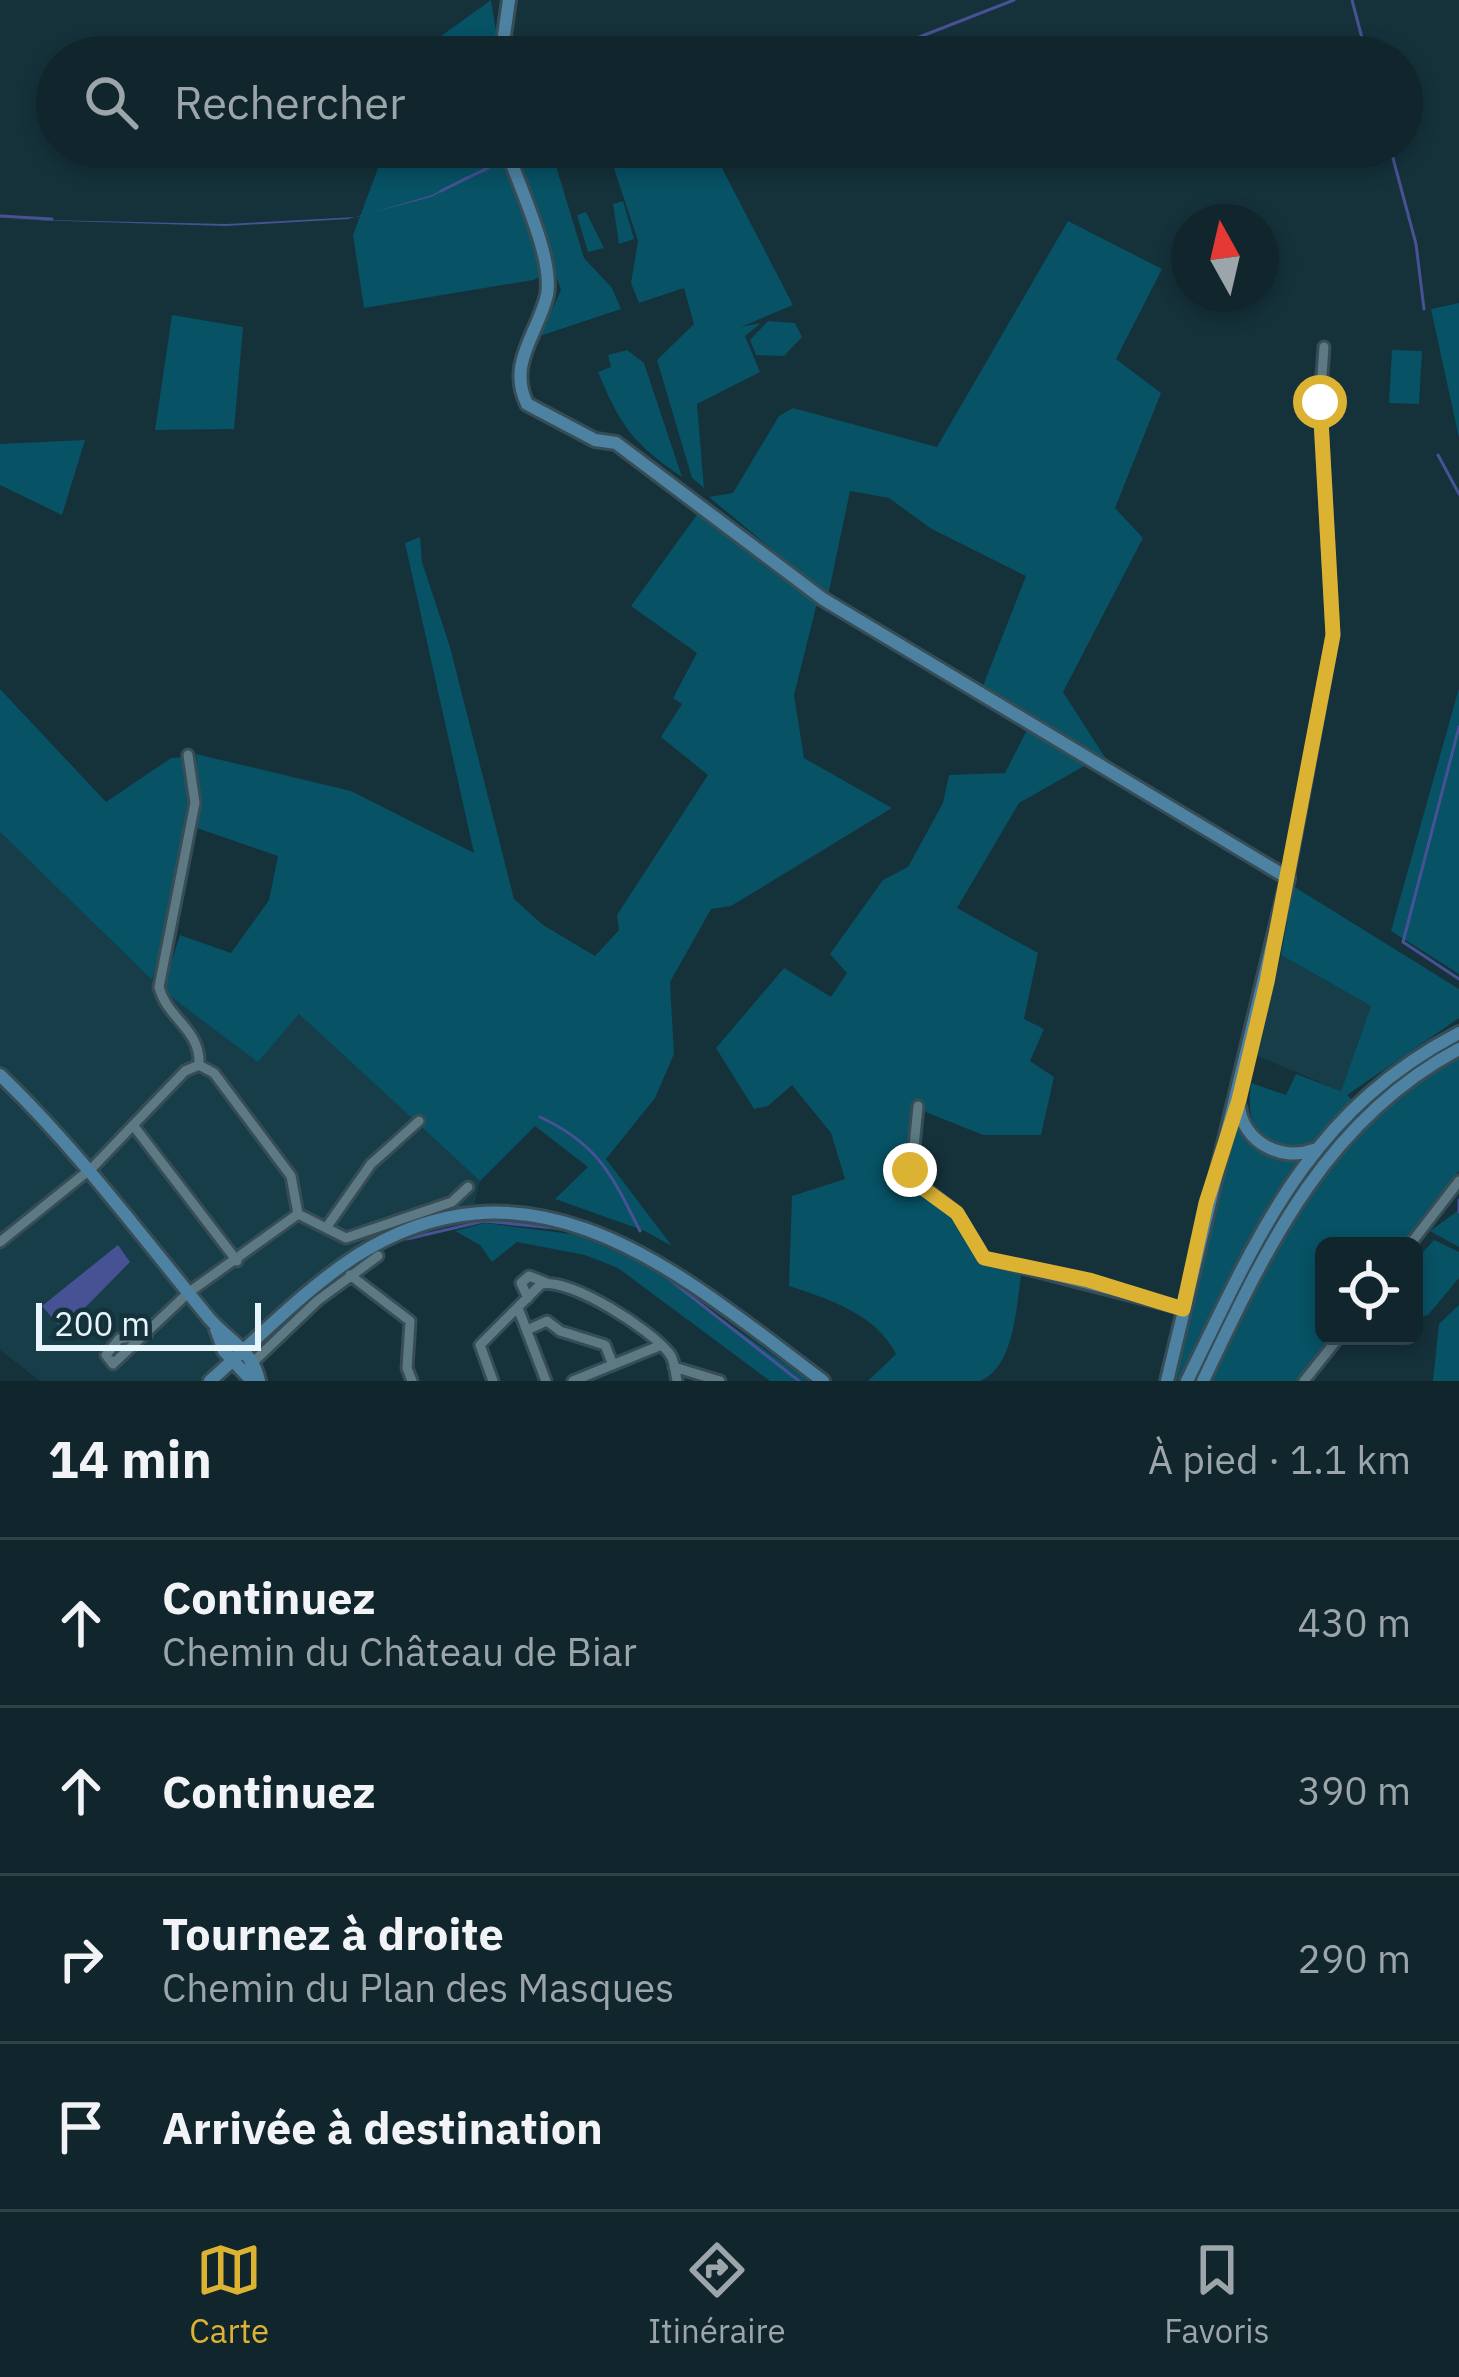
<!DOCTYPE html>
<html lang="fr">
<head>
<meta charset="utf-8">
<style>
	:root { --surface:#10252c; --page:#192d34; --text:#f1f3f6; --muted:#9ca5a9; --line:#304248; --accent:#dcb233 }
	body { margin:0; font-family:"IBM Plex Sans",sans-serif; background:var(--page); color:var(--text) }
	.controls { position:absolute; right:36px; bottom:36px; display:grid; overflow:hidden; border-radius:18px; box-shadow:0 6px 18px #0003 }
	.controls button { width:108px; height:108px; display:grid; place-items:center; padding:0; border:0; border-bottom:3px solid var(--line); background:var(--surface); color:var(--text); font:60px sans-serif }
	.compass { position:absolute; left:1171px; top:204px; width:108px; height:108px; border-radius:50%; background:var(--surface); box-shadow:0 6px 18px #0003; rotate:352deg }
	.scale { position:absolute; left:36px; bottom:30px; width:225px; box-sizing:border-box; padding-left:12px; border:6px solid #e6f6fc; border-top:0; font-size:33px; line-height:42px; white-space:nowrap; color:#e6f6fc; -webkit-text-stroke:9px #15313a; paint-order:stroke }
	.stop { position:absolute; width:36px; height:36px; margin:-27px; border:9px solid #dcb233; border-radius:50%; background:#fff }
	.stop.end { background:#dcb233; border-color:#fff; box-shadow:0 3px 12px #0008 }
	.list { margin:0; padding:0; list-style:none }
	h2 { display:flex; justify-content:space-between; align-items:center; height:156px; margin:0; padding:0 48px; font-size:51px }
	h2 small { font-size:39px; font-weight:400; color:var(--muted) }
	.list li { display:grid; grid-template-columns:78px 1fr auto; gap:36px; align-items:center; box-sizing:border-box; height:168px; padding:0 48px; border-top:3px solid var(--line) }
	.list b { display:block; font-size:45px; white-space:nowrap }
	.list p { margin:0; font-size:39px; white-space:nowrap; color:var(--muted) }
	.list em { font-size:39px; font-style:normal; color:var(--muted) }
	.icon { flex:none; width:66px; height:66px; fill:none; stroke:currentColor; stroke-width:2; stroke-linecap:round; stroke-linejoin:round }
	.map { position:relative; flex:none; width:1459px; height:1381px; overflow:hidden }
	.search { position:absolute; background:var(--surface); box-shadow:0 6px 18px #0003; left:36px; right:36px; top:36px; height:132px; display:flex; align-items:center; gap:30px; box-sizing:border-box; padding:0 42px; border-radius:66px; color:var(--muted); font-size:45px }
	.sheet { height:828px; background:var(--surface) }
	nav { display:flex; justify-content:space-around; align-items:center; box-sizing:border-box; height:168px; border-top:3px solid var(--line); background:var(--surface); font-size:33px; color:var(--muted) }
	nav a { display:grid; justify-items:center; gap:6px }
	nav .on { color:var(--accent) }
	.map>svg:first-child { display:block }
	.built { fill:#173d49 }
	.green { fill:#075265 }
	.water { fill:#475294 }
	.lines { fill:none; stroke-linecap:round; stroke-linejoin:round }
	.stream { stroke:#475294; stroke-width:3 }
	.street-casing { stroke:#374d56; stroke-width:15 }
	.secondary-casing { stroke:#374d56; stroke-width:18 }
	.street { stroke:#5c7984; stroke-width:9 }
	.secondary { stroke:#4e82a3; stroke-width:12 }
	.route { stroke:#dcb233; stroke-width:15 }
</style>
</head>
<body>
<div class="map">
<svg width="1459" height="1381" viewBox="0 0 1459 1381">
	<rect width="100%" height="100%" fill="#15313a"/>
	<path class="built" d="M0,832L162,990L258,1061L299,1014L480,1181L473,1210L356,1251L207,1381H40L0,1350Z
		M1281,955L1371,1006L1341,1091L1255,1055Z"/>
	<path class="green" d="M491,0L500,57H412Z
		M386,147H515L554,270L521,163L552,153L584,258L612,288L621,309L540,336L561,290L554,270L533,280L364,308L353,235Z
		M607,147H711L793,305L741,327L761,323L745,336L760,372L697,404L704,488L692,478L657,360L694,324L684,288L639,303L631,283L638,241Z
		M623,201L634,239L619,244L613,204Z
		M586,212L604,248L588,252L577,215Z
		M1068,221L1162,269L1116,359L1161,393L1115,508L1143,538L1063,692L1108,762L983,686L1026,576L930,528L889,498L850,491L828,596L709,497L733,493L779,416L793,408L937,447Z
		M1459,303V438L1431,309Z
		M172,315L243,327L234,429L155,430Z
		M768,321L795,323L802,337L784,356L756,355L750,340Z
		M627,350L644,363L682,477C633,443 621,427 598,372L611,367L608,355Z
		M1392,350L1422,351L1419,404L1389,403Z
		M85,440L62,515L0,485V444Z
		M701,509L764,566L817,603L794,695L804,758L892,808L731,906L711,909L670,982L674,1054L655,1098L606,1159L672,1246L645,1231L555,1199L588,1167L535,1126L480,1181L299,1014L258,1062L162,990L180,935L231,953L269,900L278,856L194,827L200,806L196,754L351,791L474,853L405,543L420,537L422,562L450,647L514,899L543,925L595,956L619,930L617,915L708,775L661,737L682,704L673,698L697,653L631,606Z
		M1459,688V974L1391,931Z
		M0,689L106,802L171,758L184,757C200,804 168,930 152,980L0,832Z
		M1029,726L1086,765L1019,803L957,908L1038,953L1024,1019L1044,1029L1030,1061L1054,1077L1041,1135H983L923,1111L914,1173L958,1204L988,1255L1023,1264C1016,1299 1017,1366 980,1381H868L896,1354C876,1314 829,1299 789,1286L792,1196L845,1179L831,1133L792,1085L768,1106L754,1109L716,1048L784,968L831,997L847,973L830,954L883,880L908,867L943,803L949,775L1005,773Z
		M1293,886L1459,989V1018L1347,1095L1354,1101L1309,1146L1283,1149C1251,1130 1247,1119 1251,1083L1286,1095L1296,1074L1341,1091L1371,1006L1281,955Z
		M1459,1057V1171L1401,1246H1324V1336H1331L1297,1381H1211C1273,1254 1328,1126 1459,1057Z
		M1238,1128L1270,1157L1298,1161L1256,1230L1183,1381H1173L1220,1171Z
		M1459,1210V1247L1430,1231Z
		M485,1223L579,1235L648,1266L809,1381H770L618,1268L585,1255L517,1242L492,1262L480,1245L455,1231Z
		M1434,1240L1459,1252V1278L1428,1315L1421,1317L1414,1312V1262Z
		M1459,1305V1381H1433L1439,1324Z"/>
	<path class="water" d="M508,165L468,177L431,197L348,219L226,226L0,219L226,224L357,217L432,195L465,177Z
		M118,1245L130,1262L63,1330L42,1306Z"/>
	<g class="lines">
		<path class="stream" d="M1352,0L1367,57
			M868,57L1014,0
			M1390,147L1416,244L1424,309
			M517,155L544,147
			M441,191L508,158
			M0,216L52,219
			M1438,455L1459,494
			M1459,727L1403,942L1459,979
			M540,1117C598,1144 612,1175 640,1231
			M1459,1200V1212
			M407,1239L484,1221L565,1229
			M660,1272L799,1381"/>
		<g class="street-casing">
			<path id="street" d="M188,755L195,803L159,987C167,1019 201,1029 199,1065
				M1288,878L1333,635L1320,402L1324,347
				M199,1065L214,1073L291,1176L298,1214
				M918,1106L911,1177L957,1213L984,1258L1183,1309
				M133,1125L237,1261
				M298,1214L346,1238L452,1202L468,1187
				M326,1228L371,1164L419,1121
				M0,1242L93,1167L185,1071L199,1065
				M1409,1246L1459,1181
				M350,1275L410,1321L407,1368L412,1381
				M528,1298L521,1283L529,1276L547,1283
				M518,1308L546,1381
				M527,1330L547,1321L560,1331L605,1345L613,1365
				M147,1334L119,1339L106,1355L113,1364L188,1293L298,1214
				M248,1367L317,1301L378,1256
				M674,1367L720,1381
				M493,1381L480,1345L541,1284C571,1278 650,1329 669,1353C675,1360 675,1372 677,1381
				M573,1381L659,1346
				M1304,1381L1340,1336"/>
		</g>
		<g class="secondary-casing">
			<path id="secondary" d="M501,57L509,0
				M506,147C518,185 554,257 547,295C538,334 507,363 527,404L595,440L616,443L823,599L1288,878L1167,1381
				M0,1075C77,1149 140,1234 208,1317C226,1339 253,1350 259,1381
				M1239,1107C1244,1142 1281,1162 1313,1150
				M216,1329L224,1351L252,1381
				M210,1381C257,1339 304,1290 356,1256C536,1142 684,1277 823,1381
				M1187,1381C1258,1236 1308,1112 1459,1033
				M1203,1381C1266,1249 1324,1121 1459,1049"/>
		</g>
		<use href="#street" class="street"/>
		<use href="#secondary" class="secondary"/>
	</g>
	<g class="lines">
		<path class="route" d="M910,1170L920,1186L957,1213L984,1258L1089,1280L1183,1309L1206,1203L1239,1100L1267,982L1333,635L1320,402"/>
	</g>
</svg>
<div class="controls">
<button><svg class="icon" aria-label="locate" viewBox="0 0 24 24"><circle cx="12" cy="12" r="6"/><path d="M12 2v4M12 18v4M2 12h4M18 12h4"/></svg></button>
</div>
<svg class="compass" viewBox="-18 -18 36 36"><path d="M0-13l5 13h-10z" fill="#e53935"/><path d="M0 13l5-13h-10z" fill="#9ca5a9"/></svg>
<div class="scale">200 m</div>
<div class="stop" style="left:1320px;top:402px"></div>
<div class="stop end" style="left:910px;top:1170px"></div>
<div class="search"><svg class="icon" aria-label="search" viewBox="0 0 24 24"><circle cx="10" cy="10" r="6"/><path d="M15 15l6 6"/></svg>Rechercher</div>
</div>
<section class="sheet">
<h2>14 min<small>À pied · 1.1 km</small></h2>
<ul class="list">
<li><svg class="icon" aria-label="ahead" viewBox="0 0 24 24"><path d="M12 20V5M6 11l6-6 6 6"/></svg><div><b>Continuez</b><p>Chemin du Château de Biar</p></div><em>430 m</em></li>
<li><svg class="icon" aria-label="ahead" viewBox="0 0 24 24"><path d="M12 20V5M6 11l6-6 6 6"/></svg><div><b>Continuez</b></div><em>390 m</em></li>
<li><svg class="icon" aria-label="right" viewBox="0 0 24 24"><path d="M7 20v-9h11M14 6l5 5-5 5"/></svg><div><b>Tournez à droite</b><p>Chemin du Plan des Masques</p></div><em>290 m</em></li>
<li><svg class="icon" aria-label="arrive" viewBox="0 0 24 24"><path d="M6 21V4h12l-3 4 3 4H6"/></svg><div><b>Arrivée à destination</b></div></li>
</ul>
</section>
<nav>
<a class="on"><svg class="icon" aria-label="map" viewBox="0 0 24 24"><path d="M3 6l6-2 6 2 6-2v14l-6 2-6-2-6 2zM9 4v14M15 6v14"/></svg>Carte</a>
<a><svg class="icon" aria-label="directions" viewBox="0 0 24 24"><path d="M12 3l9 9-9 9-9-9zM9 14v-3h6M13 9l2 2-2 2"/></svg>Itinéraire</a>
<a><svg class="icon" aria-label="saved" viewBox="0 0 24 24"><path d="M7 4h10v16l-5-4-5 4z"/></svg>Favoris</a>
</nav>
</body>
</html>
